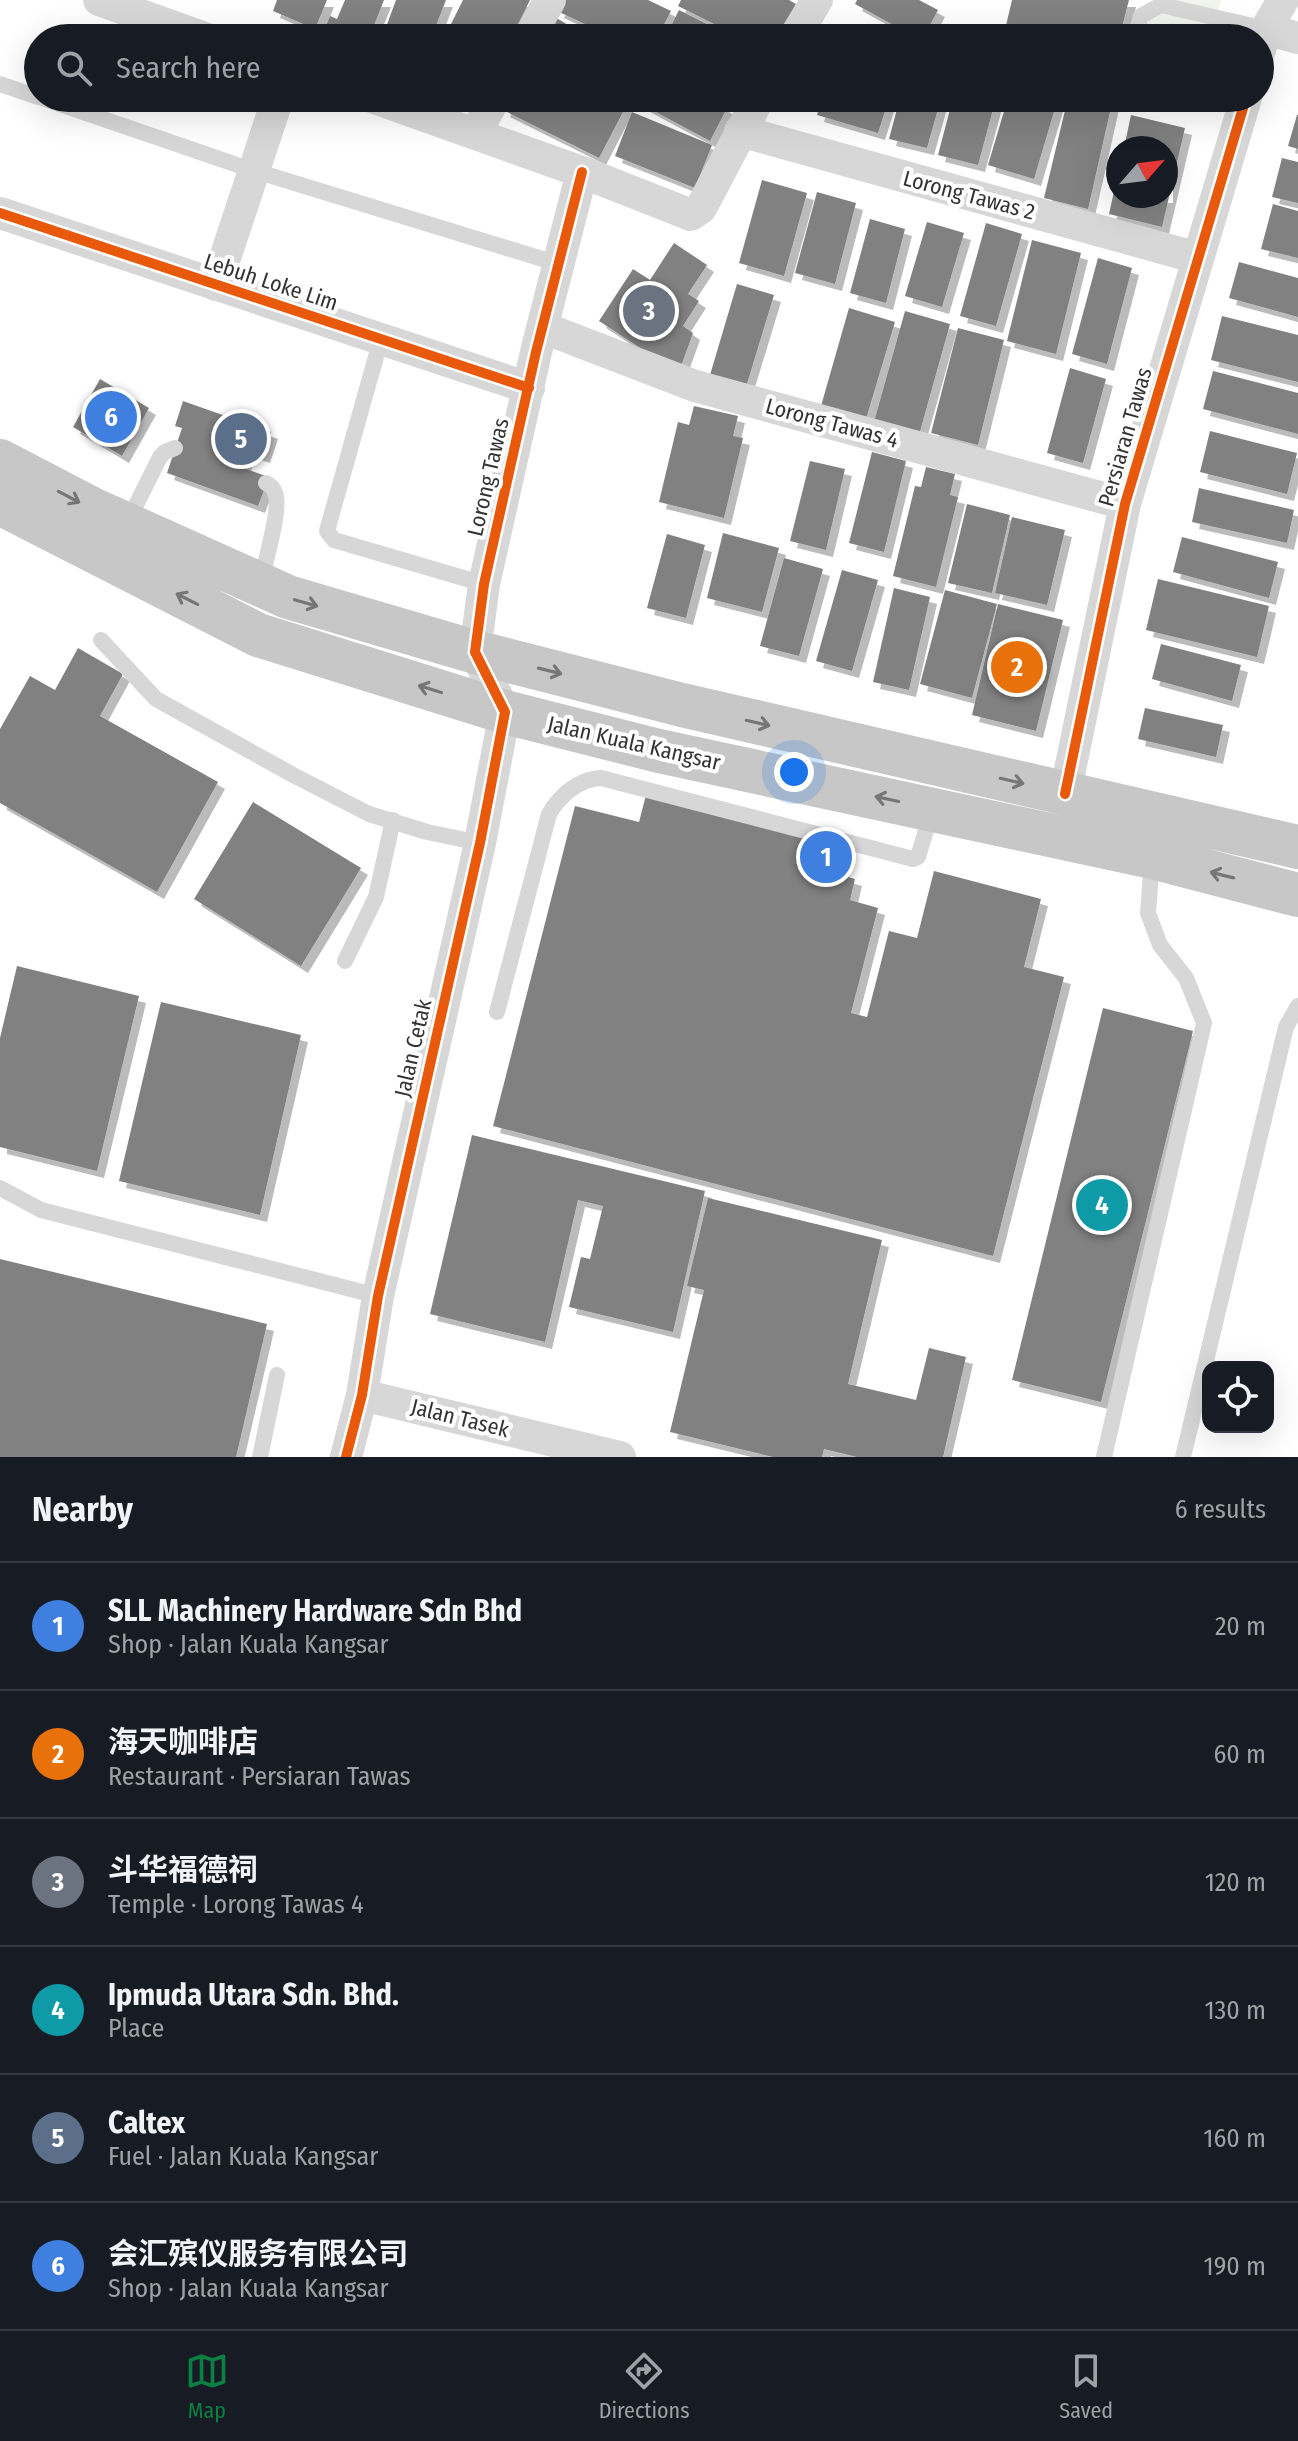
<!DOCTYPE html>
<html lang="en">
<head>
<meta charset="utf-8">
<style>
	:root { --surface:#171b24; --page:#242831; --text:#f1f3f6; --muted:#9ea1a6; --line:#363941; --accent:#0b8043 }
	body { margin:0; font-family:"Fira Sans Condensed","Noto Sans SC",sans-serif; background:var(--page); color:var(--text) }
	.controls { position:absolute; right:24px; bottom:24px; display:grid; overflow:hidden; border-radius:16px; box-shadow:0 8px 32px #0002 }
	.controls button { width:72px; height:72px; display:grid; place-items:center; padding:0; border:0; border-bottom:2px solid var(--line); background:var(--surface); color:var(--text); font:40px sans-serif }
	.compass { position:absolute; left:1106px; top:136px; width:72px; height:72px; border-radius:50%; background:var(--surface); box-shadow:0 8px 32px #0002; rotate:62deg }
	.you { position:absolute; left:794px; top:772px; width:28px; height:28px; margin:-20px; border:6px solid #fff; border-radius:50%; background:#1a73e8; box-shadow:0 0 0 12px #1a73e833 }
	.badge { display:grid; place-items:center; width:52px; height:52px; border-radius:50%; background:var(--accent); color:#fff; font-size:26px; font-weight:700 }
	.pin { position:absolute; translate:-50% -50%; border:4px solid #fff; box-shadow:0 2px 8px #0006 }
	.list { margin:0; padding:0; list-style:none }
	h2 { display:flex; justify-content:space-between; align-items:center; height:104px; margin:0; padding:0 32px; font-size:34px }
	h2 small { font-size:26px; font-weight:400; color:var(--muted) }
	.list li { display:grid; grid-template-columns:52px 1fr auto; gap:24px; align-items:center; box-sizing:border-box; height:128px; padding:0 32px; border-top:2px solid var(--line) }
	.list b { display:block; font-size:30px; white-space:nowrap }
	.list p { margin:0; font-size:26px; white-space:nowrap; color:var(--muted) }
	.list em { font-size:26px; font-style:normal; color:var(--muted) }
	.icon { flex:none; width:44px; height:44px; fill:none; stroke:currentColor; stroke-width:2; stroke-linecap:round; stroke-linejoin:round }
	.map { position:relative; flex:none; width:1298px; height:1457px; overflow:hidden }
	.search { position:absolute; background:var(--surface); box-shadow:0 8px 32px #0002; left:24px; right:24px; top:24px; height:88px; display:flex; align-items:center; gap:20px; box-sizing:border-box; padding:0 28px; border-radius:44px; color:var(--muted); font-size:30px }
	.sheet { height:872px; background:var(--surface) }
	nav { display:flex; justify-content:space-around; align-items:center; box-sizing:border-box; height:112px; border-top:2px solid var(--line); background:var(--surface); font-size:22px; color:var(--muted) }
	nav a { display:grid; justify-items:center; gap:4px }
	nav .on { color:var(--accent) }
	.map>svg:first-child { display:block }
	.garden { fill:#f1f5ed }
	.building { fill:#818181; filter:url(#shadow) }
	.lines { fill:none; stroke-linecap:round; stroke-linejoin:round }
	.service { stroke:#d7d7d7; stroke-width:16 }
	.minor { stroke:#d7d7d7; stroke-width:32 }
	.trunk { stroke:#c7c7c7; stroke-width:44 }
	.cycleway-casing { stroke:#fff; stroke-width:15 }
	.cycleway { stroke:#e8590c; stroke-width:10 }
	.oneway { stroke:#767676 }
	.labels { text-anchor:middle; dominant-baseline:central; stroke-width:8; stroke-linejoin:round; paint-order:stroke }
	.street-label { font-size:22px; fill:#333; stroke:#fff }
</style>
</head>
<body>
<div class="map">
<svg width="1298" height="1457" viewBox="0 0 1298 1457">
	<defs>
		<filter id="shadow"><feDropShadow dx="7" dy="7" stdDeviation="0" flood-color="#0004"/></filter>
	</defs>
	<rect width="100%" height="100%" fill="#fff"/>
	<path class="garden" d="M1153,0H1221L1209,38H1141Z"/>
	<path class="building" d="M277,0H327L315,29L273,11Z
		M345,0H384L371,33L379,36L378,38H321L330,16L337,19Z
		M396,0H446L431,38H382Z
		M463,0H530L511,38H444Z
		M563,0H648L671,11L657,38H615L557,11Z
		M681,0H789L796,4L780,38H742L678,6Z
		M857,0H919L938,10L923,38H917L855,4Z
		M1012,0H1129L1119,38H1003Z
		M679,10L735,38H665Z
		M553,16L590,38H540Z
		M842,26L880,37V38H839Z
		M509,98H610L626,106L599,158L503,110Z
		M630,98H709L727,108L710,141Z
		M822,98H889L878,133L817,115Z
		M900,98H941L927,148L889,139Z
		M953,98H996L978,165L938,155Z
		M1008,98H1058L1034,179L988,165Z
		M1068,98H1090L1112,103L1088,209L1044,198Z
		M632,112L712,145L695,188L615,156Z
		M1131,115L1185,128L1162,227L1109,214L1117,178L1118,196H1166V148H1124Z
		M1297,115H1298V149L1288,146Z
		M1282,158L1298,162V203L1272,197Z
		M762,180L807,193L784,276L739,263Z
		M817,192L856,203L835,284L795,273Z
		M1273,204L1298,211V258L1261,249Z
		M870,219L905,229L886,303L850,293Z
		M927,222L964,233L942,307L905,296Z
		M986,223L1022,234L996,326L960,316Z
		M1032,240L1081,253L1056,354L1007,341Z
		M674,243L707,265L688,294L699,301L683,326L693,333L680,369L660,361L599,321L633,269L650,280Z
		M1098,258L1132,268L1107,364L1072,354Z
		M1239,262L1298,278V317L1229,298Z
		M737,284L774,295L746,387L710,375Z
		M849,308L895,322L866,419L821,406Z
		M905,311L950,324L919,435L874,422Z
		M1222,316L1298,335V382L1211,360Z
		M958,328L1004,340L978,445L931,433Z
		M1070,368L1106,379L1083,463L1047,453Z
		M1213,371L1298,393V434L1203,409Z
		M100,379L149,408L122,456L73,427Z
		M183,401L271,432L263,456L248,451L243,468L269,477L258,506L167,473L182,428L175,426Z
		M694,406L738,416L733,436L743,438L724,518L659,502L678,422L689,425Z
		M1210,431L1297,453L1287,494L1200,472Z
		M872,452L906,461L884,552L849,543Z
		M810,461L845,469L826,550L790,541Z
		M926,467L955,474L950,495L958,497L936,587L893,576L915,486L921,487Z
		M1199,488L1294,510L1287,543L1192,522Z
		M967,504L1010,515L992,593L948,583Z
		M1012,517L1065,530L1047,605L995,593Z
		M723,533L779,548L762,612L707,598Z
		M667,534L705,545L686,618L647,608Z
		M1182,537L1278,562L1269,598L1173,572Z
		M784,558L823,569L799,656L760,646Z
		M842,570L878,580L852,671L816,661Z
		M1158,579L1269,606L1257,657L1146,630Z
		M894,588L930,597L909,690L873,682Z
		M945,590L997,604L972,698L920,684Z
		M998,604L1063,620L1036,731L972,715Z
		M1161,644L1241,665L1232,701L1152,679Z
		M78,648L123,674L100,716L218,782L157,892L0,803V729L30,676L55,690Z
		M1145,708L1223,725L1216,757L1138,739Z
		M646,795L841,846L834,873L855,879L850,900L878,908L851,1013L867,1017L889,931L917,938L934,871L1041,899L1024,967L1064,977L993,1256L493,1126L575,806L639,822Z
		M253,802L361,868L301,966L194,899Z
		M17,966L139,996L97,1171L0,1147V1038Z
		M161,1002L301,1035L260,1215L119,1181Z
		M1103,1008L1193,1031L1101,1402L1012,1380Z
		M472,1135L705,1191L673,1332L569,1307L581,1257L590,1259L603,1206L578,1200L545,1342L430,1314Z
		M708,1198L882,1240L848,1384L916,1400L929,1348L966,1357L943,1457H857L824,1449L822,1457H773L670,1432L704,1290L687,1286Z
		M0,1259L267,1324L236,1457H0Z"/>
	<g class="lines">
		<path class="service" d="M1135,38L1141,16L1161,5L1266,29
			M0,84L38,97
			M42,98L255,171L559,264
			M381,339L327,531L334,540L484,584
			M127,523L160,457L165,452L175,448
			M260,584C264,567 282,506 275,493C273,487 271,486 266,483
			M101,640L156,699L295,776L369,814L427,832L480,843
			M345,961L376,897L393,820
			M497,1012L549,814C560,795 579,779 601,778L913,859L918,857L932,810
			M0,1188L41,1210L378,1296
			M260,1457L277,1375
			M1104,1457L1204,1023L1186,978L1160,945L1148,913L1152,859
			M1183,1457L1286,1027L1298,1006"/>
		<path class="minor" d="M99,0L205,38
			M1266,29L1298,38
			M529,38L550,0
			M794,38L817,0
			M1260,50L1266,29L1283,0
			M374,98L582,172L691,215L701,208L759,98
			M740,131L1198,258
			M475,134L495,98
			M0,213L529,388
			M216,285L278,98
			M544,328L695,386L1125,504
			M1065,794L1125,504L1246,98
			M362,1395L620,1457
			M346,1457L362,1395L378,1296L480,843L505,712L475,652L484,584L536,352L582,172"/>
		<path class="trunk" d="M0,461L92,509L288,597L475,652L682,705L1298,847
			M0,503L258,635L505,712L659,751L1152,857L1298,895"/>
		<g class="cycleway-casing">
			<path id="cycleway" d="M0,213L529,388
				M1065,794L1125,504L1246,98
				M346,1457L362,1395L378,1296L480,843L505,712L475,652L484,584L536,352L582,172"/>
		</g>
		<use href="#cycleway" class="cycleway"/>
	</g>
	<defs><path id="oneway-shaft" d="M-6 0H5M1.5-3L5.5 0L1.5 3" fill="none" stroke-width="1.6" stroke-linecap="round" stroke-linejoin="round" transform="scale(2)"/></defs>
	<g class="oneway">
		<use href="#oneway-shaft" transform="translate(69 497) rotate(28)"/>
		<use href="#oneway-shaft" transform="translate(187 599) rotate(-153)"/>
		<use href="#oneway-shaft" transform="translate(306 603) rotate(16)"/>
		<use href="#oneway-shaft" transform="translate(550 671) rotate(14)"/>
		<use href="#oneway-shaft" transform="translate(430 689) rotate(-163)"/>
		<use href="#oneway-shaft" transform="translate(758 723) rotate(13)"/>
		<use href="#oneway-shaft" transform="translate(1012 781) rotate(13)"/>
		<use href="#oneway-shaft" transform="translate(887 799) rotate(-168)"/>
		<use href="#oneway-shaft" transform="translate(1222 875) rotate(-166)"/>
	</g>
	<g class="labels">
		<g class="street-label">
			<text transform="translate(969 195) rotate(15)">Lorong Tawas 2</text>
			<text transform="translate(271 282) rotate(18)">Lebuh Loke Lim</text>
			<text transform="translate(832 423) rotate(15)">Lorong Tawas 4</text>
			<text transform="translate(1125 437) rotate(-74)">Persiaran Tawas</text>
			<text transform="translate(488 477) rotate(-77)">Lorong Tawas</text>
			<text transform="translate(634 743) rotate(13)">Jalan Kuala Kangsar</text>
			<text transform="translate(413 1048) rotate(-77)">Jalan Cetak</text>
			<text transform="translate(460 1418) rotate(14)">Jalan Tasek</text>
		</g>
	</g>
</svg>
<div class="controls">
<button><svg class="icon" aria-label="locate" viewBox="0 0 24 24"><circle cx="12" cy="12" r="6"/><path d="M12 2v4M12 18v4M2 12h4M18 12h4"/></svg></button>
</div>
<svg class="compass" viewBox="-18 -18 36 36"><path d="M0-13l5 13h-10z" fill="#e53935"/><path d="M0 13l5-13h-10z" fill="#9ea1a6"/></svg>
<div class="you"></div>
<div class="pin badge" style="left:826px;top:857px;background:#3f7fe0">1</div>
<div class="pin badge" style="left:1017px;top:667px;background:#e8710a">2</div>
<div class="pin badge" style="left:649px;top:311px;background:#6b7280">3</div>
<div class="pin badge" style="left:1102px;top:1205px;background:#0f9aa8">4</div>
<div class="pin badge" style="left:241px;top:439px;background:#5c6f8a">5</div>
<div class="pin badge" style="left:111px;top:417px;background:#3f7fe0">6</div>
<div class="search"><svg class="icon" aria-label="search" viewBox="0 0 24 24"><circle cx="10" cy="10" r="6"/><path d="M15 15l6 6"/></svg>Search here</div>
</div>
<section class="sheet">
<h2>Nearby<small>6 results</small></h2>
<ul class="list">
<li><span class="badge" style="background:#3f7fe0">1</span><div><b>SLL Machinery Hardware Sdn Bhd</b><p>Shop · Jalan Kuala Kangsar</p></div><em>20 m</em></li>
<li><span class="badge" style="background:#e8710a">2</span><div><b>海天咖啡店</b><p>Restaurant · Persiaran Tawas</p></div><em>60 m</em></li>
<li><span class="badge" style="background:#6b7280">3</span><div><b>斗华福德祠</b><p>Temple · Lorong Tawas 4</p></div><em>120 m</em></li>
<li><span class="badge" style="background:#0f9aa8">4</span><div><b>Ipmuda Utara Sdn. Bhd.</b><p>Place</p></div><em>130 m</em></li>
<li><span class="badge" style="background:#5c6f8a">5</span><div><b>Caltex</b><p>Fuel · Jalan Kuala Kangsar</p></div><em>160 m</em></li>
<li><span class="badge" style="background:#3f7fe0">6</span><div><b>会汇殡仪服务有限公司</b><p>Shop · Jalan Kuala Kangsar</p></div><em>190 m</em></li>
</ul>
</section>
<nav>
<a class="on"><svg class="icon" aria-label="map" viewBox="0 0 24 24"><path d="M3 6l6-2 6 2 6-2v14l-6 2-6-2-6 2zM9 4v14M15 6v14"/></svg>Map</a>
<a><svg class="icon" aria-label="directions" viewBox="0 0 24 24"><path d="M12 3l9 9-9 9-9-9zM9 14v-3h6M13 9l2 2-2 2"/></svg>Directions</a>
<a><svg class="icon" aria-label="saved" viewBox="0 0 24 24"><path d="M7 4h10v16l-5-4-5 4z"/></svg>Saved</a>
</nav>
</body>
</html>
